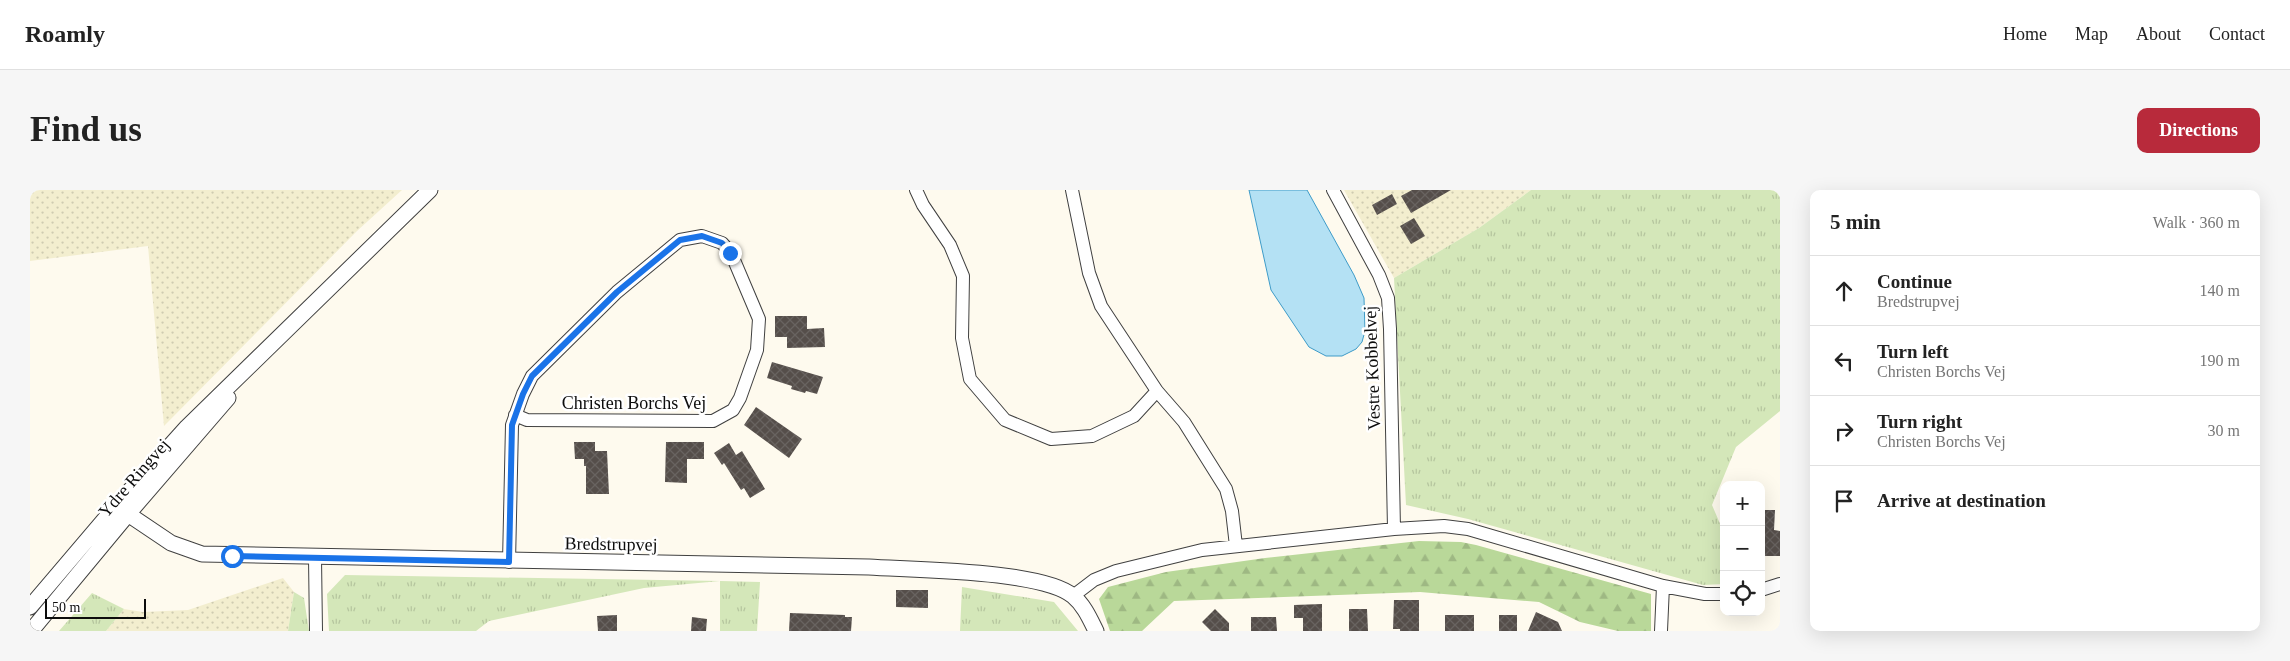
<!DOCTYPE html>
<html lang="en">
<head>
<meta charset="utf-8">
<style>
	:root { --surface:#fff; --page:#f6f6f6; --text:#222; --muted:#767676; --line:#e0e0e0; --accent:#b82a3b }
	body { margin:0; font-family:"Times New Roman",serif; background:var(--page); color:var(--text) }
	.controls { position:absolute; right:15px; bottom:15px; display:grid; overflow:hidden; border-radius:10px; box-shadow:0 5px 20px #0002 }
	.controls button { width:45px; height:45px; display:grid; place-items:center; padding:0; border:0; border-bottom:1px solid var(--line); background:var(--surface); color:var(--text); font:25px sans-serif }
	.scale { position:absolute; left:15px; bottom:12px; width:101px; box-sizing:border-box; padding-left:5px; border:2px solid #0d0d0d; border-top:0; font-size:14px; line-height:18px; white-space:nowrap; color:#0d0d0d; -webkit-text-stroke:4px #fff; paint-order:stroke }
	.stop { position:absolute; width:15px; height:15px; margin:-11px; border:4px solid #1a73e8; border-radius:50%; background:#fff }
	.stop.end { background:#1a73e8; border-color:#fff; box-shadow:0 1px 5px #0008 }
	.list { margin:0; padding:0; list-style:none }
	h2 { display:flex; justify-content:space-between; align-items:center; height:65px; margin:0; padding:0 20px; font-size:21px }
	h2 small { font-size:16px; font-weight:400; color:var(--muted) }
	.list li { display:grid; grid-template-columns:32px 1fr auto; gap:15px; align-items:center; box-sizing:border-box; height:70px; padding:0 20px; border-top:1px solid var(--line) }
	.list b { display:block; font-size:19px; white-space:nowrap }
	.list p { margin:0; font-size:16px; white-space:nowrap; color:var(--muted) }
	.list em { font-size:16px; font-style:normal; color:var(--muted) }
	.icon { flex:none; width:28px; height:28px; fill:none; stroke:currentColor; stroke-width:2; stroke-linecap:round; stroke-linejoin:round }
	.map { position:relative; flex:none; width:1750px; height:441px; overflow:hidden; border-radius:10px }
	header { display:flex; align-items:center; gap:30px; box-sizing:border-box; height:70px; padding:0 25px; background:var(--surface); border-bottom:1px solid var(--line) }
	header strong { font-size:24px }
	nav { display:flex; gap:28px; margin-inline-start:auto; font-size:18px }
	.intro { display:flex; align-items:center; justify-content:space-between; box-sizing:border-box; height:120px; padding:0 30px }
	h1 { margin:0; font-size:35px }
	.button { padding:12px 22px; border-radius:10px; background:var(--accent); color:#fff; font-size:18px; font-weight:700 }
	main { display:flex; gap:30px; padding:0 30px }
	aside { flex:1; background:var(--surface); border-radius:10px; box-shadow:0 5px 20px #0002 }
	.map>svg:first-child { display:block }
	.farmland { fill:url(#farmland-dots) }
	.grass { fill:url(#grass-tufts) }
	.forest { fill:url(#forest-firs) }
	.water { fill:#b4e1f4; stroke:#3e9bc8 }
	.building { fill:url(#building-cross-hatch) }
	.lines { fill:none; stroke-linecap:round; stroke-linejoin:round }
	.minor-casing { stroke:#404040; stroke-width:14 }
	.tertiary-casing { stroke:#404040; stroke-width:17 }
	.minor { stroke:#fff; stroke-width:12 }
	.tertiary { stroke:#fff; stroke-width:15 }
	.route { stroke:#1a73e8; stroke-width:6 }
	.labels { text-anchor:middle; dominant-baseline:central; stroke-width:5; stroke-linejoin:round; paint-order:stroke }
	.street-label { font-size:18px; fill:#0d0d0d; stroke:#fff }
</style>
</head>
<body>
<header>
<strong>Roamly</strong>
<nav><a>Home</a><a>Map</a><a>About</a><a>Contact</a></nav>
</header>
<div class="intro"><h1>Find us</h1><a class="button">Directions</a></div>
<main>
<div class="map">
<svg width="1750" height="441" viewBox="0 0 1750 441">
	<defs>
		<pattern id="farmland-dots" width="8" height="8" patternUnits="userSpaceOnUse" patternTransform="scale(1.25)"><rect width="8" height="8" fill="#f3eecf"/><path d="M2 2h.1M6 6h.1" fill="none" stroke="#cfcbb1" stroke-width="1.8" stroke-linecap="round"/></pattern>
		<pattern id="grass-tufts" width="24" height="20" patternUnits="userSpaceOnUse" patternTransform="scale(1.25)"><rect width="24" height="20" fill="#d4e7b9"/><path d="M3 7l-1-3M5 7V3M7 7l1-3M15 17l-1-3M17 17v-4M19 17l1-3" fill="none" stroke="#b5c59e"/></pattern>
		<pattern id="forest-firs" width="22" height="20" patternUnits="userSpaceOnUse" patternTransform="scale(1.25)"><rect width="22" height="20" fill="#b9d899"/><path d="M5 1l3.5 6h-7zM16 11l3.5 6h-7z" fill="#9eb883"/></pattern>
		<pattern id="building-cross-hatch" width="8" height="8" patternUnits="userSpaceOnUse" patternTransform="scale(1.25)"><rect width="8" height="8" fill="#554e4a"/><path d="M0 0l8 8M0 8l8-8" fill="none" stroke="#686360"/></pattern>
	</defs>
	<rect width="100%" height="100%" fill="#fefaee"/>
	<path class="farmland" d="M0,0H372L327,41L134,236L118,56L0,71Z
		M1314,0H1501L1449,38L1364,88Z
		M253,388L264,402L258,441H76L94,419L113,422L158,420Z"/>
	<path class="grass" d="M1501,0H1750V221L1706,257L1682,315L1694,343V394L1673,395L1438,329L1376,315L1364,88L1449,38Z
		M315,385L691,391L730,392L727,441H690V391L614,398L459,431L446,441H299L297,404Z
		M932,397L1024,412L1048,441H930Z
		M264,402L274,408L279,441H258Z
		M62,403L94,419L76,441H29Z"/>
	<path class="forest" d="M1389,351L1431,352L1446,355L1621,404V441H1588L1550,432L1509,412L1390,402L1144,411L1112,441H1080L1069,409L1078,397L1136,382L1235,368Z"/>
	<path class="water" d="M1219,0H1277L1324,85L1334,108L1335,141L1332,152L1326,159L1312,166H1296L1279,157L1241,100Z"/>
	<path class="building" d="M1382,0H1421L1381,23L1371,6Z
		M1362,4L1367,14L1347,25L1342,15Z
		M1384,28L1395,46L1381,54L1370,36Z
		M745,126H777V139L794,138L795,157L757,158V147H745Z
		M742,172L793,187L787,204L776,201L775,203L761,199L762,196L737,188Z
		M726,217L772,249L759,268L714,235Z
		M544,252H565V261H577L579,304H556V276H554V269H545Z
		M636,252H674V269H657V293L635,292Z
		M699,253L706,265L712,261L735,299L720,308L714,298L711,300L694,273L692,275L684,263Z
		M1731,320H1745L1744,340L1750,341V366H1731Z
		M866,400H898V418L866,417Z
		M1364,410H1389V441H1370V439H1363Z
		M1292,414V441H1273V428H1264V415Z
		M1185,419L1199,433V441H1181L1172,432Z
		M1319,419H1337L1338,441H1319Z
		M1506,422L1528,432L1532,441H1498Z
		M760,423L815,425V427H822L821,441H759Z
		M587,425V441H568L567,426Z
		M1415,425H1444V441H1415Z
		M1469,425H1487V441H1469Z
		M662,427L677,429L676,441H661Z
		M1221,427H1246L1247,441H1221Z"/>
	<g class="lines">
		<g class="minor-casing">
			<path id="minor" d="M886,0L893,15L920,55L933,86L932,148L940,189L975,230L1021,249L1062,246L1104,226L1127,201
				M1042,0L1059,83L1071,116L1127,201L1154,232L1196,299L1202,321L1206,356
				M1303,0L1349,85L1358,108L1360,139L1364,339
				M285,368L286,441
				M479,372L482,235L493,204L502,186L587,102L650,50L672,46L692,53L701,63L729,129L727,160L710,208L703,220L683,231L497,230L485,225
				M1731,400L1750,394
				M1043,406L1064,390L1086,381L1172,360L1364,339L1414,336L1438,339L1633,396L1675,404H1694
				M1631,441L1633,396"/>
		</g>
		<g class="tertiary-casing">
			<path id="tertiary" d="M86,316L141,353L172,364L839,377C883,380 1012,380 1043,406C1054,415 1060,429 1066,441
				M0,417L86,316L157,237L400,0
				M1,441L98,324L198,208"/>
		</g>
		<use href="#minor" class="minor"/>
		<use href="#tertiary" class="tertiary"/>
	</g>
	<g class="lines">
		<path class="route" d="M202,366L479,372L482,235L493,204L502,186L587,102L650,50L672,46L692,53L700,63"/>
	</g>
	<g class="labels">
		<g class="street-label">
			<text transform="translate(1342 178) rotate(-92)">Vestre Kobbelvej</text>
			<text x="604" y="213">Christen Borchs Vej</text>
			<text transform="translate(104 288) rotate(-49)">Ydre Ringvej</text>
			<text transform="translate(581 354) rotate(1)">Bredstrupvej</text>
		</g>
	</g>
</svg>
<div class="controls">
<button>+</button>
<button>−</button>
<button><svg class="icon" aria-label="locate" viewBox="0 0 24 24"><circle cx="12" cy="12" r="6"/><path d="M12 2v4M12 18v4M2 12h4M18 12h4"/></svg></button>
</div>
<div class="scale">50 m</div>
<div class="stop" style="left:202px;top:366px"></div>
<div class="stop end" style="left:700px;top:63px"></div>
</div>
<aside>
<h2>5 min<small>Walk · 360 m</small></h2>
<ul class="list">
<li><svg class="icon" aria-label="ahead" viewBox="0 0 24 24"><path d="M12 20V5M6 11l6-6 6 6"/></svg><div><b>Continue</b><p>Bredstrupvej</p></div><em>140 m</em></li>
<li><svg class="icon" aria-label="left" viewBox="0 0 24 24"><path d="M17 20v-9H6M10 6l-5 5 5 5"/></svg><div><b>Turn left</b><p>Christen Borchs Vej</p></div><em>190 m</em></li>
<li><svg class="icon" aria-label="right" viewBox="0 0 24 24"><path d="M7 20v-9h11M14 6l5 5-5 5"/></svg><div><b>Turn right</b><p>Christen Borchs Vej</p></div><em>30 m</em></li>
<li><svg class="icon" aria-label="arrive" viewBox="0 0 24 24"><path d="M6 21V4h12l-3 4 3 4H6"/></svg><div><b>Arrive at destination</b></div></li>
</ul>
</aside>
</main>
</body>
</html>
